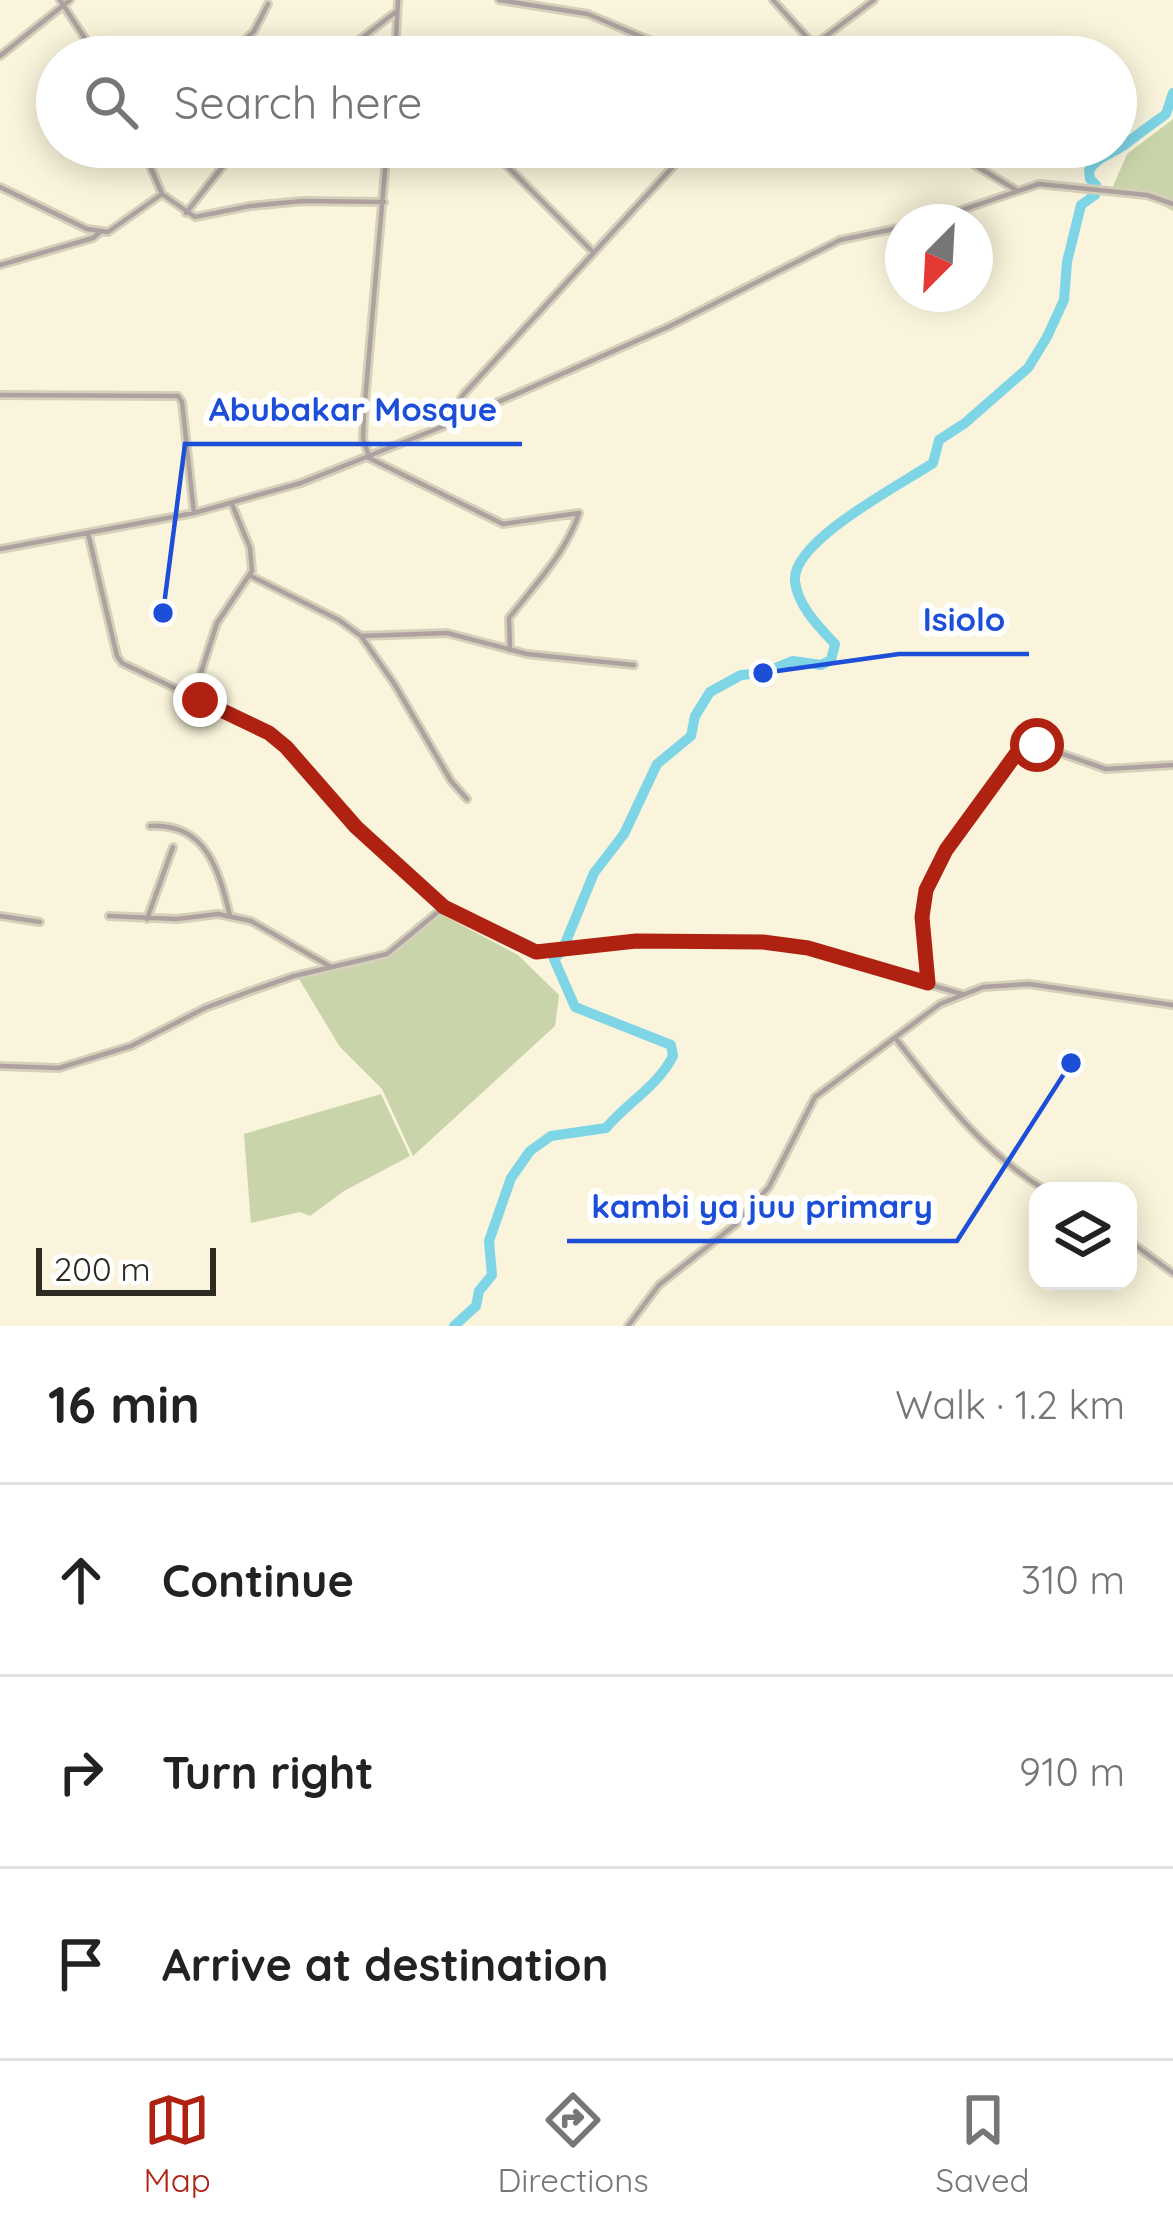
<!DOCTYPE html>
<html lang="en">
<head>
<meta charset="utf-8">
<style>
	:root { --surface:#fff; --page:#f6f6f6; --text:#222; --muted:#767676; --line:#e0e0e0; --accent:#af2111 }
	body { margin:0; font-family:Quicksand,sans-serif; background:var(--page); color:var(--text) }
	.controls { position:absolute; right:36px; bottom:36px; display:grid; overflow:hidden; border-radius:24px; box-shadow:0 6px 30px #0003 }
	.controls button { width:108px; height:108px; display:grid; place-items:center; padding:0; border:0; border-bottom:3px solid var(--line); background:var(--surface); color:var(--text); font:60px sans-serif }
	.compass { position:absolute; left:885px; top:204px; width:108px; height:108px; border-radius:50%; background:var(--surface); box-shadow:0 6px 30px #0003; rotate:204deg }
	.scale { position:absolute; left:36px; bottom:30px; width:180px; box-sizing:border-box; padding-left:12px; border:6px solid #2d2b22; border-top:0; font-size:33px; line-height:42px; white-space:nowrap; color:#2d2b22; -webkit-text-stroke:9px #fff; paint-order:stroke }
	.stop { position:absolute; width:36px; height:36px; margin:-27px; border:9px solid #af2111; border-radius:50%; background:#fff }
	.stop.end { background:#af2111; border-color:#fff; box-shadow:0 3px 12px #0008 }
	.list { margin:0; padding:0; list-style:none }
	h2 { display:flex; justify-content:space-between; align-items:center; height:156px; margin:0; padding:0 48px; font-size:51px }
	h2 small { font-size:39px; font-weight:400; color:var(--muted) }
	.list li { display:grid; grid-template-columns:78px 1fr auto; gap:36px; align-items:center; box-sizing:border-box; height:192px; padding:0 48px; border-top:3px solid var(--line) }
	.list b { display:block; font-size:45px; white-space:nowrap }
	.list em { font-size:39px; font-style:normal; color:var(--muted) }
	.icon { flex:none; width:66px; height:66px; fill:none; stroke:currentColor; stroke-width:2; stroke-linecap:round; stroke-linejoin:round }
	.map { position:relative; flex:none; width:1173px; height:1326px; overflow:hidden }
	.search { position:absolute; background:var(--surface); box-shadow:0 6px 30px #0003; left:36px; right:36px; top:36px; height:132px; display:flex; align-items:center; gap:30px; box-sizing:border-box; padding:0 42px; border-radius:66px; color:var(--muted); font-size:45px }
	.sheet { height:732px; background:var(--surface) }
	nav { display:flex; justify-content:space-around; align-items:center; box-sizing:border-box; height:168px; border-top:3px solid var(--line); background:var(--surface); font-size:33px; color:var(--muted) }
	nav a { display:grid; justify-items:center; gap:6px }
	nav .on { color:var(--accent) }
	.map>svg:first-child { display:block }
	.green { fill:#c9d4aa }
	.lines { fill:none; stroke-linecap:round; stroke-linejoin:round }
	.river { stroke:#7ed5e6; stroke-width:10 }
	.street-casing { stroke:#d4d0ba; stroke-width:10 }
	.street { stroke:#aea1a0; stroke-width:4.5 }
	.route { stroke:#af2111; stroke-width:15 }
	.leader { fill:none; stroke:#1d4ed8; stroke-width:4.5 }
	.callout-dot { fill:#1d4ed8; stroke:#fff; stroke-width:4.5 }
	.callout-label { font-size:33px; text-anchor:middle; font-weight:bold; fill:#1d4ed8; stroke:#fff; stroke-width:12; stroke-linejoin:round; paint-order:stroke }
</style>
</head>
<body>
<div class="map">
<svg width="1173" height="1326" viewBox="0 0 1173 1326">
	<rect width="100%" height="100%" fill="#f9f4db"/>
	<path class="green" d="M1173,119V211L1149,198L1110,193L1127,154Z
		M441,914L518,955L559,995L555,1026L413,1156L382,1089L340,1047L299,979L375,962Z
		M381,1094L410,1156L344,1191L310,1216L300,1212L251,1223L244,1134Z"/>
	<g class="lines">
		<path class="river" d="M454,1326L476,1306L479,1291L492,1275L489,1241L511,1178L530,1151L551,1136L606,1128C628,1102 657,1087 673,1056L671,1045L575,1007L554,959L562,951L594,873L624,834L657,764L691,736L695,716L710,692L741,675L763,673L793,661L821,665L831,660L835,644C819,627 797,605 795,581C791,541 902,484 933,463L939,440L965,423L1028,368L1047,337L1064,300L1067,262L1081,205L1095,195L1096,185L1090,179L1089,170C1100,155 1109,156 1123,146C1137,135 1151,125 1166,114L1173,93"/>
		<g class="street-casing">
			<path id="street" d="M60,0L97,57
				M499,0L588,14L689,57
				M773,0L814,45L794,57
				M814,45L874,0
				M0,56L70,0
				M227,57L254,31L268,4
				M337,57L397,11
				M395,57L398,0
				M488,147L593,252
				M934,147L968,161L1016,190
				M0,187L87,229L108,232L162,194L142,147
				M162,194L195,217L250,206L303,201L384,202
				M186,213L238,147
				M926,222L1039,184L1147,195L1173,204
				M0,265L93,238L100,232
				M0,395L178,396L182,402L194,513
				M444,426L463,395L691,147
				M369,456L363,439L364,413L387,147
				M367,457L503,524L579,513C565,555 535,584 509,618L510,650
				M88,533L117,656L122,663L269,733L304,765L356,827L444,907L536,952L636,941L789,944L962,994
				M0,549L194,513L301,483L444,426L670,326L840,240L903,227
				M251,576L339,620L361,636L395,685L451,781L467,799
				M361,636L447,633L527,654L634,665
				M194,694L217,623L252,571L250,548L232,504
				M150,826C207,823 219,871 230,916
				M0,916L40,922
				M109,916L177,919L218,914L251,921L331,967
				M147,919L173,847
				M928,982C925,955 918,925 923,899C931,865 1005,752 1037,745L1106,769L1173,765
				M896,1039C942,1097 982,1152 1047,1191
				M0,1066L59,1068L131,1046L205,1008L248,992L294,976L387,954L444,907
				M1128,1240L1173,1273
				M628,1326L659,1285L736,1224L769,1187L815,1097L940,1004L983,987L1029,984L1173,1005"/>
		</g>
		<use href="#street" class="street"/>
	</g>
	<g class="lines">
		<path class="route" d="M200,700L269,733L286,747L356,827L444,907L536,952L636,941L763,942L808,948L928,983L922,917L926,890L946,850L1016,754L1037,745"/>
	</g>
	<path class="leader" d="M163 613L185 444H522M763 673L899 654H1029M1071 1063L957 1241H567"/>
	<g class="callout-dot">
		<circle cx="163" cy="613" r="12"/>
		<circle cx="763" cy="673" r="12"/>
		<circle cx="1071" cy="1063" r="12"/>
	</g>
	<g class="callout-label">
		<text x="353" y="421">Abubakar Mosque</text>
		<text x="964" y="631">Isiolo</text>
		<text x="762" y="1218">kambi ya juu primary</text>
	</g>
</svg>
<div class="controls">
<button><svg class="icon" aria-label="layers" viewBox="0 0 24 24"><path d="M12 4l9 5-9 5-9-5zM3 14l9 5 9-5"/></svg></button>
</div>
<svg class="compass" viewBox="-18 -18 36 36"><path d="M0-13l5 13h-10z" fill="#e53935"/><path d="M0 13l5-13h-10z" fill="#767676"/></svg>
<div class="scale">200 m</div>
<div class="stop" style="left:1037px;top:745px"></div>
<div class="stop end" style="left:200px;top:700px"></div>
<div class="search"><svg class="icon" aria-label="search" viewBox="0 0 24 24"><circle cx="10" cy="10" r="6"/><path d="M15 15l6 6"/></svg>Search here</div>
</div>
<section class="sheet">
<h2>16 min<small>Walk · 1.2 km</small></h2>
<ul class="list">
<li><svg class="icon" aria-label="ahead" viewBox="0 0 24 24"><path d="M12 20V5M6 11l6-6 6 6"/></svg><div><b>Continue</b></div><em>310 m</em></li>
<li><svg class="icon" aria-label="right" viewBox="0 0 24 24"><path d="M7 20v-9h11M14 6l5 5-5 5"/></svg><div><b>Turn right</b></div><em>910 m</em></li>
<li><svg class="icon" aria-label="arrive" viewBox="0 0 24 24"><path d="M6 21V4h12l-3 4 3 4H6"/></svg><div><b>Arrive at destination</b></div></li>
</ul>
</section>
<nav>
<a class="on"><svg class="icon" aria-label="map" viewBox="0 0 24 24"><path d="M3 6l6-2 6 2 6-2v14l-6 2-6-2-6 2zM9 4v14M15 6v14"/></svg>Map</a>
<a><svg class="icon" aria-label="directions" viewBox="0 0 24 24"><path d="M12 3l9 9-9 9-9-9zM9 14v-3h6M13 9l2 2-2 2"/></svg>Directions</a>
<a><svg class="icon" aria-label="saved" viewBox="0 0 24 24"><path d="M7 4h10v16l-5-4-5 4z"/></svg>Saved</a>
</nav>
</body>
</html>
